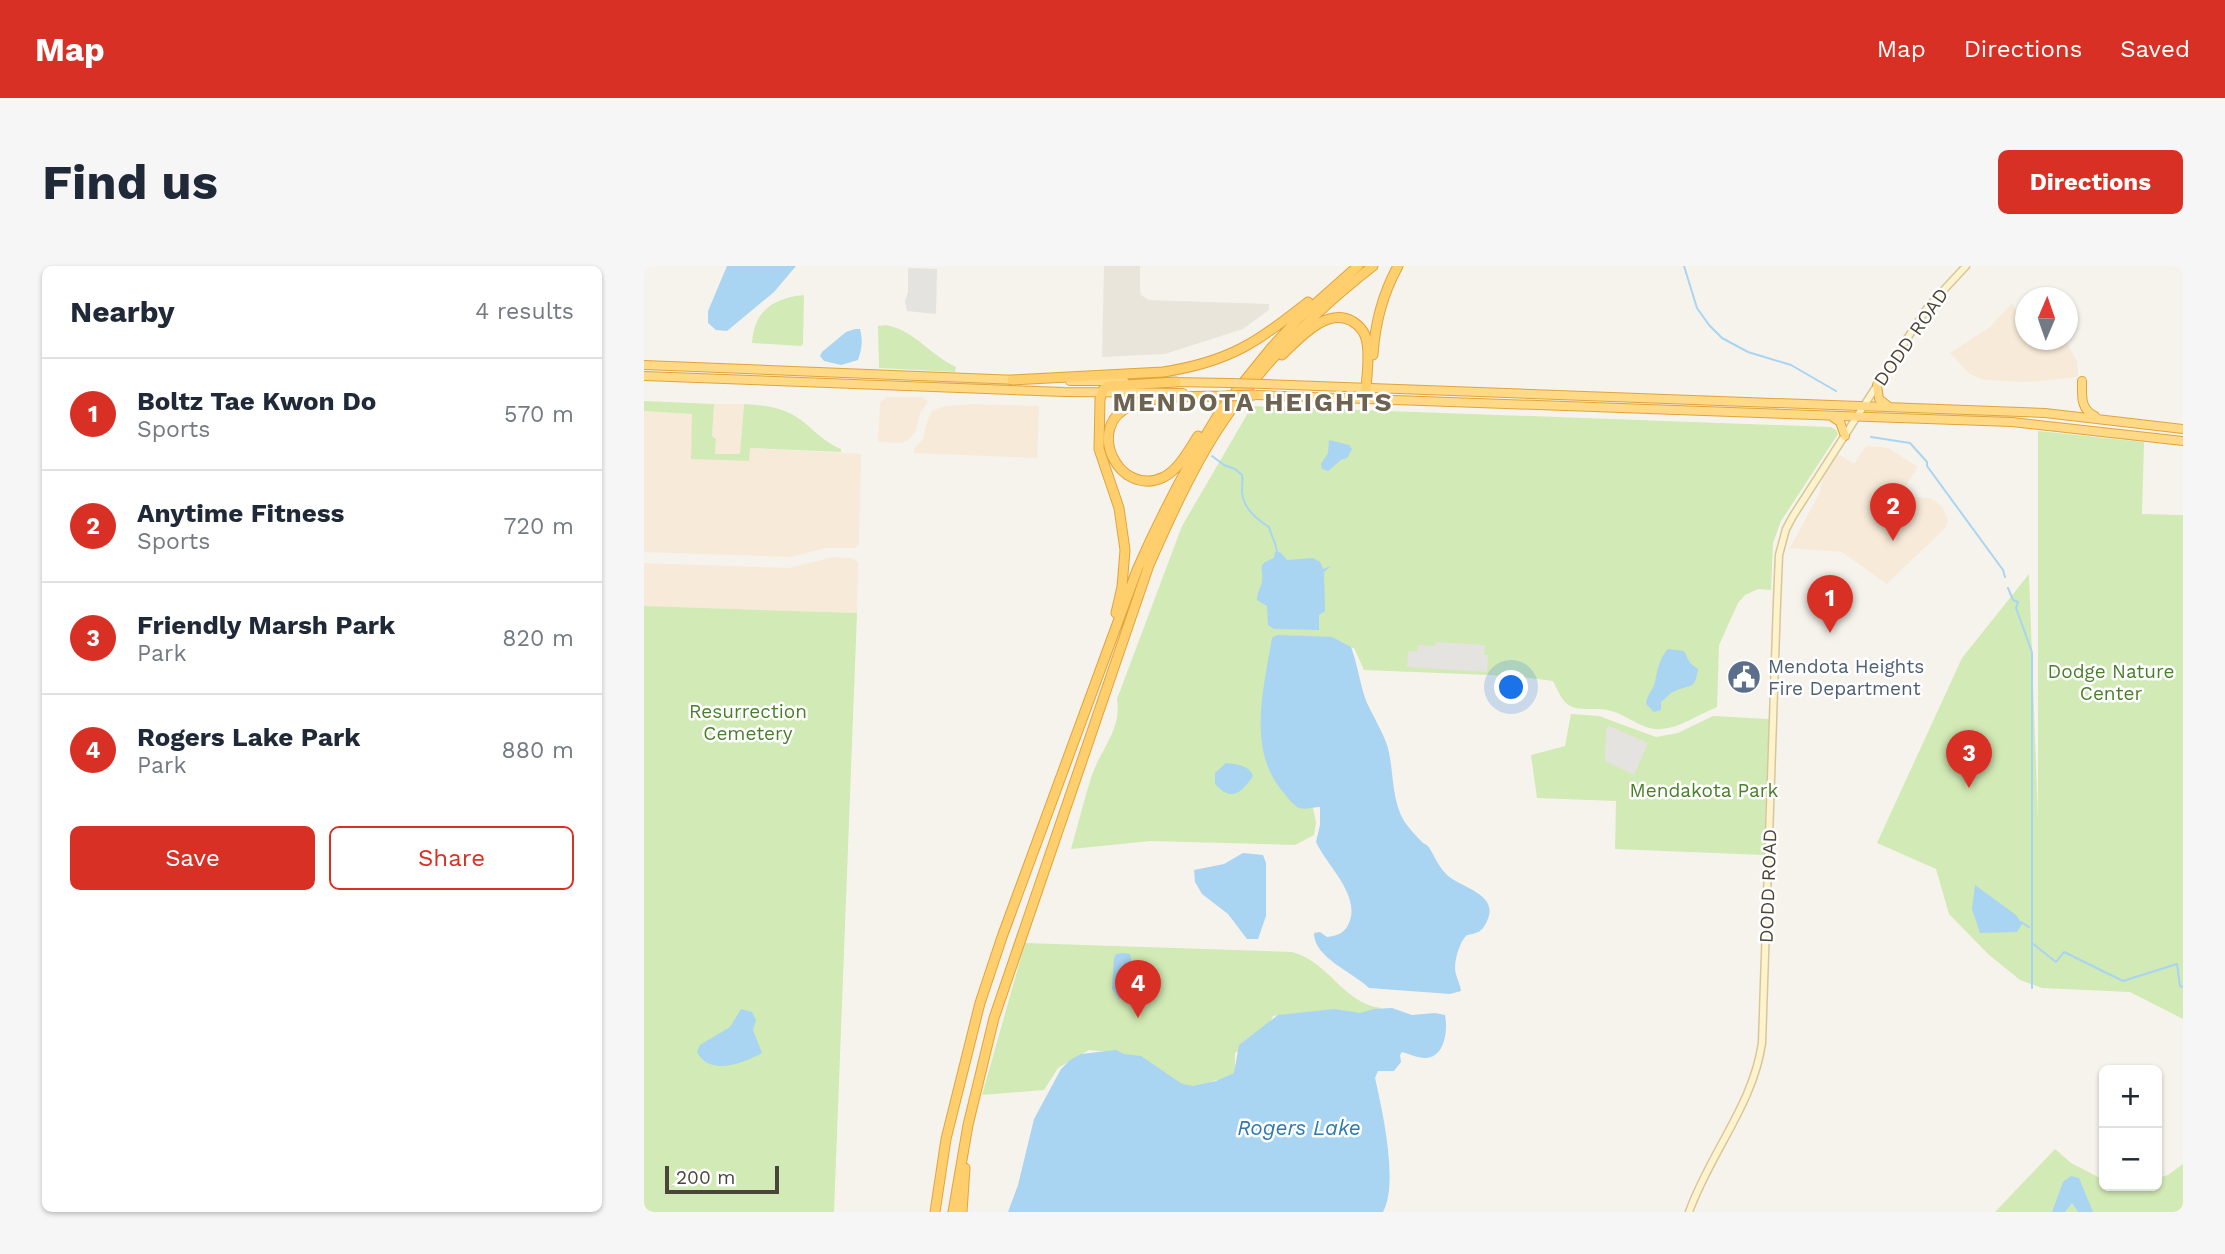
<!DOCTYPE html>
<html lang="en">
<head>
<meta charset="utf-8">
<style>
	:root { --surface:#fff; --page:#f6f6f7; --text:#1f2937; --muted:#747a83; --line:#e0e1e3; --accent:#d93025 }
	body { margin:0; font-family:"Work Sans",sans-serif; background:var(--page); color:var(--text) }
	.controls { position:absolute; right:21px; bottom:21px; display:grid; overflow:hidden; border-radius:10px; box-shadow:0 2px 5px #0004 }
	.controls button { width:63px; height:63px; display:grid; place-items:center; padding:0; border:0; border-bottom:2px solid var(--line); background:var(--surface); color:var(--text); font:35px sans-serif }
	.compass { position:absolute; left:1371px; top:21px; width:63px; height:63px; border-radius:50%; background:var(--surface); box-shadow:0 2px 5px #0004; rotate:2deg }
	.scale { position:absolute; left:21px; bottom:18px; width:114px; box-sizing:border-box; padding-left:7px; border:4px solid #4b4439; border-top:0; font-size:19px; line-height:24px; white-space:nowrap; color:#4b4439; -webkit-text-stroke:5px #fff; paint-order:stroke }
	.you { position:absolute; left:868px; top:422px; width:24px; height:24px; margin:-18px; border:5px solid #fff; border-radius:50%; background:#1a73e8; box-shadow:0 0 0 10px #1a73e833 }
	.badge { display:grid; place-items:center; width:46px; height:46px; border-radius:50%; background:var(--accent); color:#fff; font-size:23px; font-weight:700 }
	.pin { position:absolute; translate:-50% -58px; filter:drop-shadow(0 2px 4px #0008) }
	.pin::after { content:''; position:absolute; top:37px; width:24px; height:21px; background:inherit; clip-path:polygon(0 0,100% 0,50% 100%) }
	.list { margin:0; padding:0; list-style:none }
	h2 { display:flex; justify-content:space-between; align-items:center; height:91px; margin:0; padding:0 28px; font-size:30px }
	h2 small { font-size:23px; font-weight:400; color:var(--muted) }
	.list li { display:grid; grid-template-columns:46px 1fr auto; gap:21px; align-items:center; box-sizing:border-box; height:112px; padding:0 28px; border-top:2px solid var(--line) }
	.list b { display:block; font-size:26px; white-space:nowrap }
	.list p { margin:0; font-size:23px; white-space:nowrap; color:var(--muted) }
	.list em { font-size:23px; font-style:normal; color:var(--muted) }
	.actions { display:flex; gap:14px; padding:21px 28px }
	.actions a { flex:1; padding:16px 0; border:2px solid var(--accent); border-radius:10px; text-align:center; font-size:24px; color:var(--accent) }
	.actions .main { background:var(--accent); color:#fff }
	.map { position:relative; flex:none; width:1539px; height:946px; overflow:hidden; border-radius:10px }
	header { display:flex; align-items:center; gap:42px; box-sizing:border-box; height:98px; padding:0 35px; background:var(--accent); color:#fff }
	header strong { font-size:33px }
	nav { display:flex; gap:38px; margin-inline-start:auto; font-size:24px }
	.intro { display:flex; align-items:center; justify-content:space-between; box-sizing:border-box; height:168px; padding:0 42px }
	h1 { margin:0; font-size:49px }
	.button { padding:18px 32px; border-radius:10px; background:var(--accent); color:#fff; font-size:24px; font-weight:700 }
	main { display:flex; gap:42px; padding:0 42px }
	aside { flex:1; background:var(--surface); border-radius:10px; box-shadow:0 2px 5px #0004 }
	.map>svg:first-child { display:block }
	.residential { fill:#eae5da }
	.commercial { fill:#f7ead8 }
	.green { fill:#d2eab5 }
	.parking { fill:#e5e3e0 }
	.water { fill:#a9d4f2 }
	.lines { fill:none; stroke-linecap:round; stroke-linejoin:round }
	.stream { stroke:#a9d4f2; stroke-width:2 }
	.secondary-casing { stroke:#d6c79b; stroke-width:9 }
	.trunk-casing { stroke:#e0a43c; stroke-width:10 }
	.motorway-casing { stroke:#e0a43c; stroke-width:11 }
	.secondary { stroke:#fff3cd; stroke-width:6 }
	.trunk { stroke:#ffd985; stroke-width:8 }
	.motorway { stroke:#ffcf6e; stroke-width:9 }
	.trunk-bridge-casing { stroke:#e0a43c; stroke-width:10; stroke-linecap:butt }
	.motorway-bridge-casing { stroke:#e0a43c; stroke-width:11; stroke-linecap:butt }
	.trunk-bridge { stroke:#ffd985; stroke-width:8 }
	.motorway-bridge { stroke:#ffcf6e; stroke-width:9 }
	.labels { text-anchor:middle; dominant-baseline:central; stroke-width:5; stroke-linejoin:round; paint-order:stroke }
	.street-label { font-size:19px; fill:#4b4439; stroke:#fff }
	.service-label { font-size:19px; fill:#4e5e75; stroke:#fff; text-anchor:start }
	.park-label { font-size:19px; fill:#4a7f2a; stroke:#fff }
	.water-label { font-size:21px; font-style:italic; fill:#2e7ab2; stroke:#fff }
	.district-label { font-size:26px; font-weight:bold; letter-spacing:2px; fill:#6e6250; stroke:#fff }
</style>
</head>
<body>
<header>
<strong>Map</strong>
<nav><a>Map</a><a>Directions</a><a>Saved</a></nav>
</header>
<div class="intro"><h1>Find us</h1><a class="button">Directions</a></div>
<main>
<aside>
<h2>Nearby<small>4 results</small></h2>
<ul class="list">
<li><span class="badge">1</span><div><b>Boltz Tae Kwon Do</b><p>Sports</p></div><em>570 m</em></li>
<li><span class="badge">2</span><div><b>Anytime Fitness</b><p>Sports</p></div><em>720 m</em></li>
<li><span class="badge">3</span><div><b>Friendly Marsh Park</b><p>Park</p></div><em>820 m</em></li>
<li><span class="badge">4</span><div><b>Rogers Lake Park</b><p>Park</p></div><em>880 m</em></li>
</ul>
<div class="actions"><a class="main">Save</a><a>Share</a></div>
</aside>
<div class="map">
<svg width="1539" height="946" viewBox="0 0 1539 946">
	<rect width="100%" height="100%" fill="#f6f3ec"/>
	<path class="residential" d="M460,0H496V25L497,29L505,34L625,38V44L599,63L521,88L458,91Z"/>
	<path class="commercial" d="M1368,37L1381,62V74H1421L1433,95L1434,111L1386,116L1340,114L1326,108L1306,87L1346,61Z
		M243,131H279L284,136L276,147L272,165L263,175L256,177L234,176L236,136Z
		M70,138H100L96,189L71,188L72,174L68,170Z
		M328,138L395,140L393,192L270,187V183L279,173L283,155L288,145L301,140Z
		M0,145L48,148V193L104,195L105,182L217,188L215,278L211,282H181L147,291L0,286Z
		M1222,180L1244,182L1274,201L1257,227L1266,231L1286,232L1298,240L1304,255L1302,261L1243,318L1198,286L1146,282L1176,226L1179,211L1194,188L1210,198Z
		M189,291L207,292L214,296L213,347L0,340V297L145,302Z"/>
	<path class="green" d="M160,29L159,78L157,80L108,77C110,45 129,32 160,29Z
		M242,59C270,64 286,89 312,101L311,106L235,102L234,60Z
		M0,135L70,138L68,170L72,173L71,188H96L100,138C120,139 140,141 157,154C171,165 180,176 197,183V186L106,182L105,195L47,193L48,148L0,145Z
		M608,140L1187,161L1192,164L1194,168L1137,255L1129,277L1127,324L1114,323L1101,329L1094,337L1075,379L1073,441C1055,448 1036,462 1017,463C999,465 984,449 967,445C955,441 940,445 928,441C918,437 914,424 909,415L871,410L720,404L710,382L691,378L668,537L672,557L670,569L651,579L507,575L427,583C434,559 440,533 448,509C457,483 478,463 473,433L538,260Z
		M1394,165L1500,176L1498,248L1539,249V753L1486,726L1398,722L1376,714L1344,688L1305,648L1292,603L1233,577L1318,392L1385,308L1394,552Z
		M0,340L213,347L190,946H0Z
		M927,448L955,450L1012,471L1034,467L1069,450L1125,453L1120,589L971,583L972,535L893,532L887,489L921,480Z
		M381,677L648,686C686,696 698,737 737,742L723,754L682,744L629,750L621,769L591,787V802L596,808L580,815L572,814L551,822L535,819L473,787L445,784L414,802L400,824L338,829Z
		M1411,883L1427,897L1460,914V920H1513V912L1524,909L1539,898V946H1351Z"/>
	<path class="parking" d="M264,2L293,3L292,48L263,45L261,35L264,26Z
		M792,376L841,379L840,389H844L843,406L763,401L764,385L773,386L774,379L791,380Z
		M965,460L1004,477L990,509L961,495L962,462Z"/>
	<path class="water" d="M83,0H152L130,26L83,65L72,64L64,57V45Z
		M211,63H216C219,74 218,83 214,94L197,99L180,95L176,90L178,86L202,66Z
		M685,174L705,179L708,183L703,192L697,194L684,205L678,203L677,198L684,187Z
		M631,286H636L643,294L669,292L676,296L679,303L687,300L680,306L681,345L675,349V364L630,363L624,359L623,340L613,334C613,327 616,323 618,316C620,302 611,299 630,292Z
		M633,369L688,371L707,381C714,399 716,420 723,437C730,452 739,466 744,482C750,506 747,532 760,555C765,562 772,570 778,576C780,578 784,579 786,583C792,593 793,598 803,609C817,622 856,628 843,655C838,666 834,667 823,669C816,675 811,692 811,702C811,709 816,717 817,725L806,728L725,722C709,706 670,692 670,667L676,666L683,671C693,670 701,667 705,657C717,629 683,600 672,576L676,559V541C670,541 661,544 655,542C649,539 644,532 640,527C602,485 620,421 628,372Z
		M1024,383L1040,385L1046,397L1054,403C1051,424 1047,418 1031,425C1026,427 1022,432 1017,436V444L1010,446L1002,438C1003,428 1010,423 1011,416C1013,405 1016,391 1024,383Z
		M582,497C592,498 605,499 609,510C598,526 588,537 571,518V507Z
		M599,587L619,589L622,597V650L614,673H603L584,648L558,628L551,616L550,604L580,598Z
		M1331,619L1372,649L1378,658L1373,666L1336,667L1328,643Z
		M479,687L486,688C489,702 489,719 483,732L475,733L468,723L470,692L472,688Z
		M748,742L768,749L791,747L801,749C804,764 801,792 781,792C774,792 765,788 758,786L756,789L757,796L750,805H734L731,812C738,843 755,918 739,946H364L374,919L390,853L417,803L426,794L437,788L472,784L480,788L497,790L538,818L549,820L572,815L590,807L595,779L634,749L690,743L716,747L730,743Z
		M97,743L108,746L112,754L109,764L118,787C99,797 66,811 53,786L56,779L86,761Z
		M1427,910L1435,912L1449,946H1434L1428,937L1421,946H1408L1419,916Z"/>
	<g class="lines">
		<path class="stream" d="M1040,0L1053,42L1065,59L1078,72L1104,86L1147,99L1192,125
			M1227,171L1266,177L1283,196V200L1359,304L1361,311
			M568,190L580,199L591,203L598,209C599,215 598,220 598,226C599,242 612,253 625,261C627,270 632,276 633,286
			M1364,322L1369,334L1374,336L1372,342L1388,386V722
			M1377,656L1385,661
			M1388,677L1412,696L1420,686L1479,715L1533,698L1536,720L1539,721"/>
		<g class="secondary-casing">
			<path id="secondary" d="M1045,946C1066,887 1109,839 1118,777L1133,336L1135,289L1142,263L1149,250L1268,65L1284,41L1322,0"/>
		</g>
		<g class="trunk-casing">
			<path id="trunk" d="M0,99L375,114
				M0,110L420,126L539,127
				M426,115H480
				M1438,115C1438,130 1436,143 1451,150
				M528,116L586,117
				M621,118L1401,147L1539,163
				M1233,119L1235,133L1244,140
				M611,129L1368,156L1539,175
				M1187,150L1196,156L1201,170"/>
		</g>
		<g class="motorway-casing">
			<path id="motorway" d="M638,89C655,73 682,41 708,55C716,60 722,68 723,77C726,95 722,115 721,133
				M729,89C731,57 738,29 754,0
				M368,114L519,106C585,96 614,76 664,36
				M577,144L628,81L654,53L714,0
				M554,170C545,184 535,203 520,211C474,233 440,159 487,140C517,128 552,131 583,130
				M472,347L478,321L481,284L475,242L455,183L456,133L459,124L463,120L532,116
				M291,946L302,873L336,737L358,671L493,304C518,247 546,194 579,141
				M309,946L324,859L350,752L505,299C525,254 546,207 572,166C614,101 669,47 729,0
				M318,946L321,902"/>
		</g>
		<use href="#secondary" class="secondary"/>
		<use href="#trunk" class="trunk"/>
		<use href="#motorway" class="motorway"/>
		<g class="trunk-bridge-casing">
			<path id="trunk-bridge" d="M586,117L621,118"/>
		</g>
		<g class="motorway-bridge-casing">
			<path id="motorway-bridge" d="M583,130L611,129"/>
		</g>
		<use href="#trunk-bridge" class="trunk-bridge"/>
		<use href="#motorway-bridge" class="motorway-bridge"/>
	</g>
	<defs>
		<g id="civic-disc" transform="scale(1.75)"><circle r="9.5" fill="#5c6f8a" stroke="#fff"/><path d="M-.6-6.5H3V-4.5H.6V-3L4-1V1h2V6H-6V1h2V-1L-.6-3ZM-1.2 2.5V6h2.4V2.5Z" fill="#fff"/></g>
	</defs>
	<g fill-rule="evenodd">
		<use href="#civic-disc" x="1100" y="411"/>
	</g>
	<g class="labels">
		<g class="street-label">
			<text transform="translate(1267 71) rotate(-55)">DODD ROAD</text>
			<text transform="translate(1124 620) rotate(-88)">DODD ROAD</text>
		</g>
		<g class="service-label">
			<text x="1124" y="400">Mendota Heights<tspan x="1124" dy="22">Fire Department</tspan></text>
		</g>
		<g class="park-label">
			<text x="1467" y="405">Dodge Nature<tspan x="1467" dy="22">Center</tspan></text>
			<text x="104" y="445">Resurrection<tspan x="104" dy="22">Cemetery</tspan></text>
			<text x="1060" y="524">Mendakota Park</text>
		</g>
		<g class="water-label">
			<text x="655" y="861">Rogers Lake</text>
		</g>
		<g class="district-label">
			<text x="609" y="136">MENDOTA HEIGHTS</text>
		</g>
	</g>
</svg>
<div class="controls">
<button>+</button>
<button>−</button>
</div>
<svg class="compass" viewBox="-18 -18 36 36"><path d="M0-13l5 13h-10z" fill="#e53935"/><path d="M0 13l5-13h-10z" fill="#747a83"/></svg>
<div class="scale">200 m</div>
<div class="you"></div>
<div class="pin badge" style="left:1186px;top:367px">1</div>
<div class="pin badge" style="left:1249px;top:275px">2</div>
<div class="pin badge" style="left:1325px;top:522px">3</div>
<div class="pin badge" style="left:494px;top:752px">4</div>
</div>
</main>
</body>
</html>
